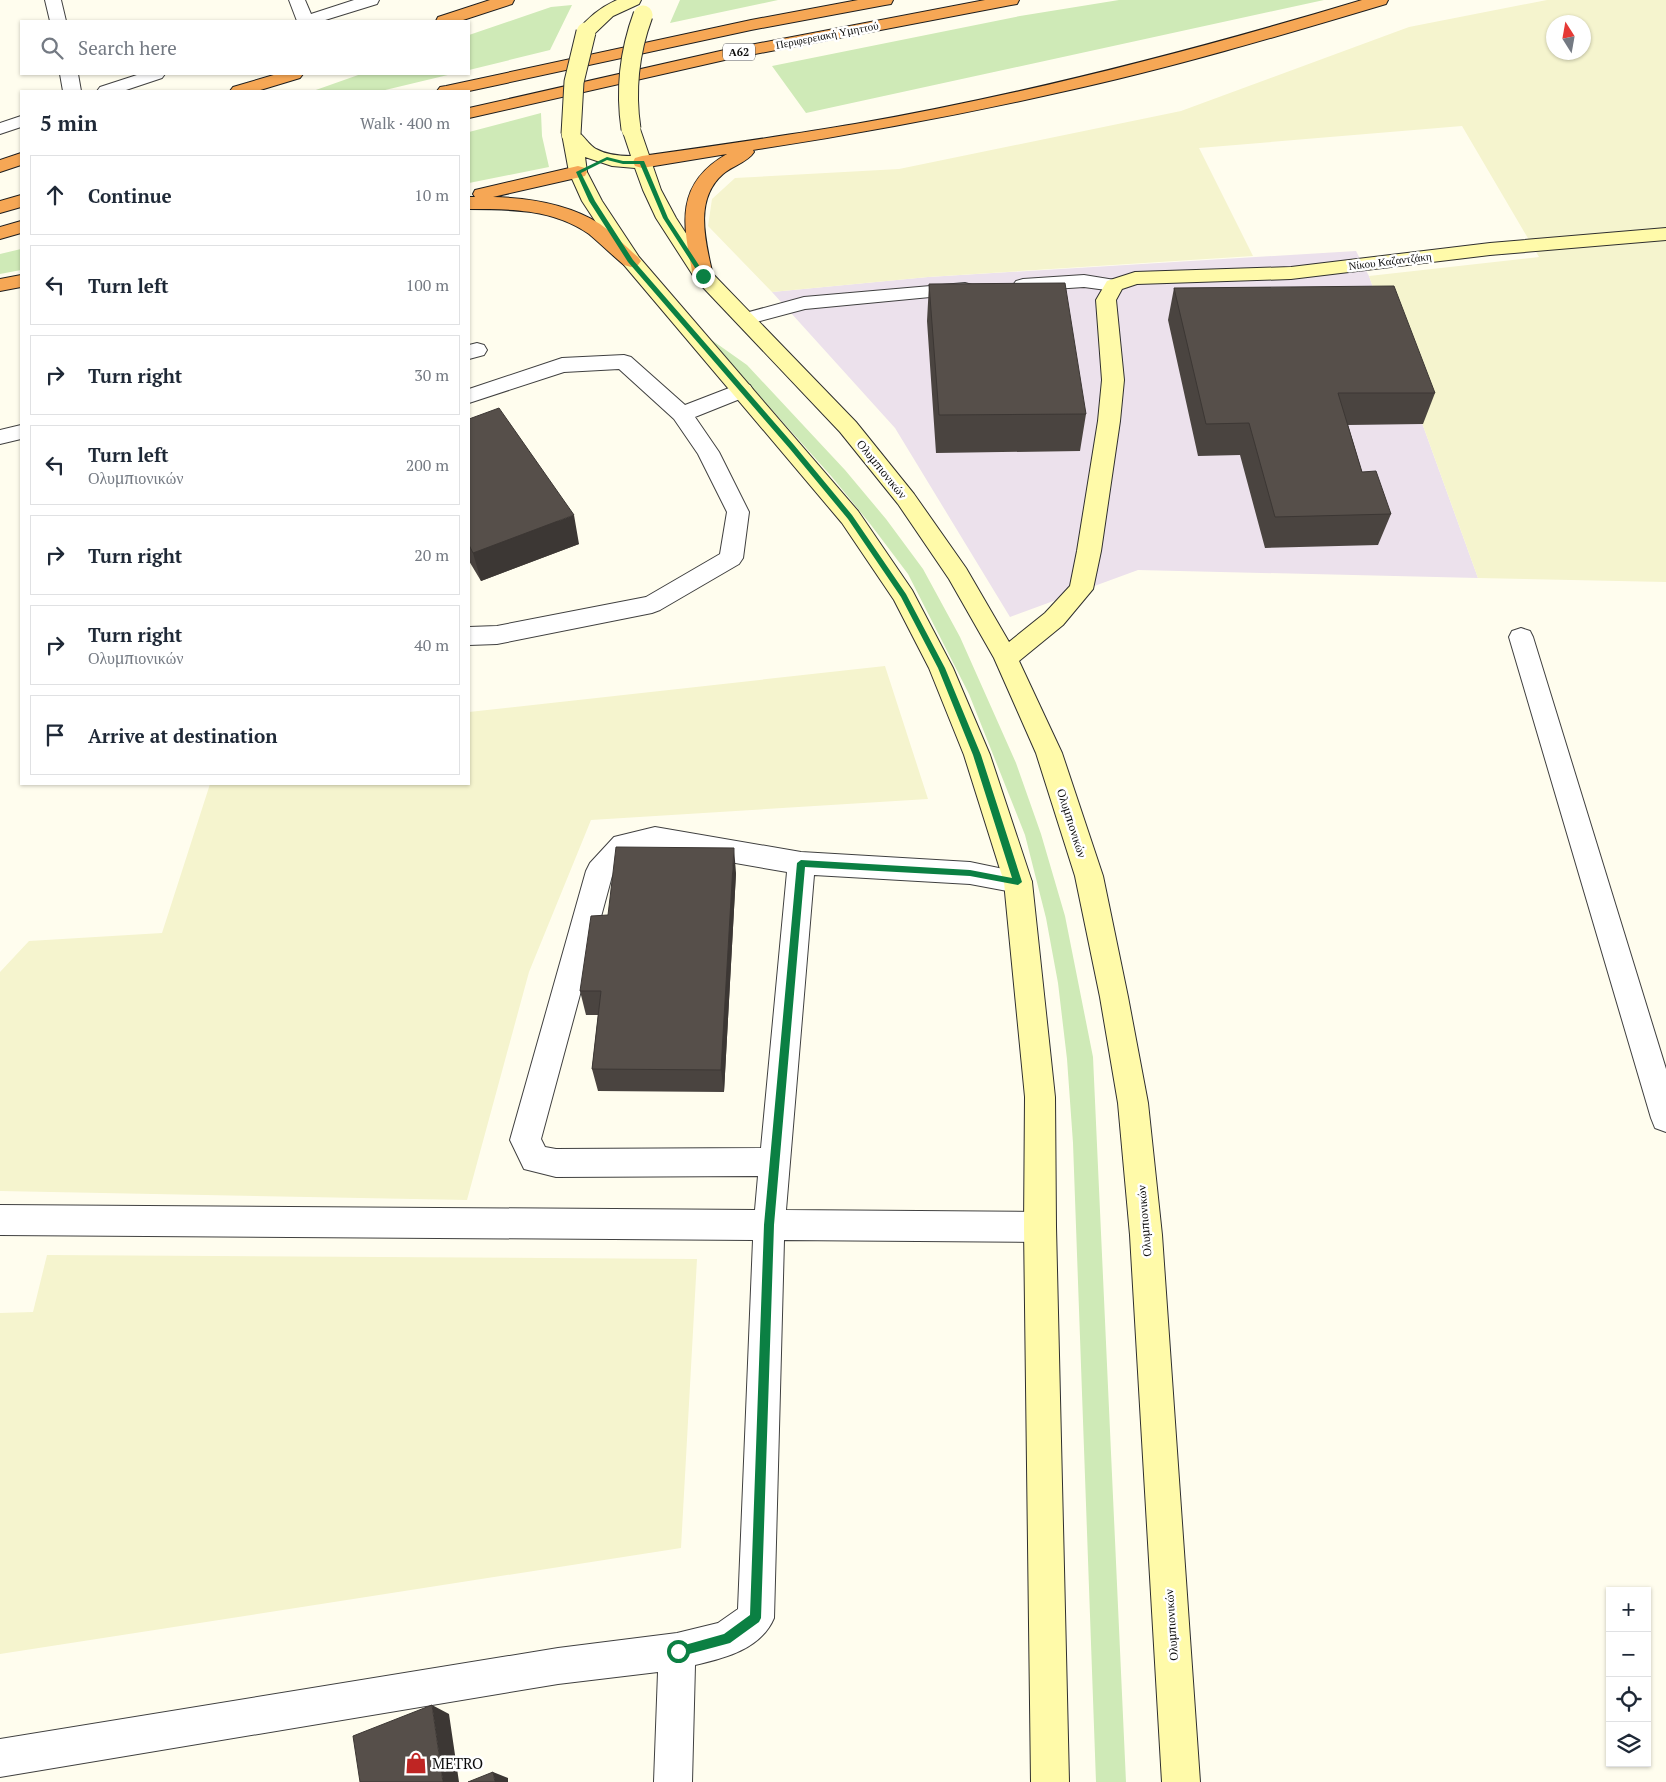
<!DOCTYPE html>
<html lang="en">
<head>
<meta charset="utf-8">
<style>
	:root { --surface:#fff; --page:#f6f6f7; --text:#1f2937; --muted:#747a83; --line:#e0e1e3 }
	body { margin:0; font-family:"PT Serif",serif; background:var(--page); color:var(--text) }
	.controls { position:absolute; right:15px; bottom:15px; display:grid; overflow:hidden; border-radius:0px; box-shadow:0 1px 4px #0004 }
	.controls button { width:45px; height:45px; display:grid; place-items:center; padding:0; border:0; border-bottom:1px solid var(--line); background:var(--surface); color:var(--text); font:25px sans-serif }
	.compass { position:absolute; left:1546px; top:15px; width:45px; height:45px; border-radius:50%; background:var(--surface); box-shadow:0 1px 4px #0004; rotate:349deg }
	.stop { position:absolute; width:15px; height:15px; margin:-11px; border:4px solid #0b8043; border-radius:50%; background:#fff }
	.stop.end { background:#0b8043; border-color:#fff; box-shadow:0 1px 5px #0008 }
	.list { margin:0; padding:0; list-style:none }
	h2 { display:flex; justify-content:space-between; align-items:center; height:65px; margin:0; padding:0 20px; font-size:21px }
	h2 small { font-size:16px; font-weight:400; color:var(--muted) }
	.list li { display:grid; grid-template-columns:32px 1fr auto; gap:15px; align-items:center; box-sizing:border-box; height:80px; margin:0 10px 10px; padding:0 10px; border:1px solid var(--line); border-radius:0px }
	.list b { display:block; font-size:19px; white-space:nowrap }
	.list p { margin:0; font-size:16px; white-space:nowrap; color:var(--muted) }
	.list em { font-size:16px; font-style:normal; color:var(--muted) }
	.icon { flex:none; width:28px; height:28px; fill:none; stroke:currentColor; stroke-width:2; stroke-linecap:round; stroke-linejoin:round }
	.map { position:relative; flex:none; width:1666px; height:1782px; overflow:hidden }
	.search { position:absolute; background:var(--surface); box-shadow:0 1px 4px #0004; left:20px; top:20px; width:450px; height:55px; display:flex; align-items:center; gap:12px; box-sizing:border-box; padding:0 18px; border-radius:0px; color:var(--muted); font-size:19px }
	.panel { position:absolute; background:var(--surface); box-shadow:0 1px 4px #0004; left:20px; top:90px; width:450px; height:695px; border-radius:0px }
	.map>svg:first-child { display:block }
	.industrial { fill:#ece1ec }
	.farmland { fill:#f5f4ce; fill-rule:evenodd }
	.green { fill:#cfeab7 }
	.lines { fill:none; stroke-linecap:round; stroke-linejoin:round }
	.lane-casing { stroke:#404040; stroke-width:2 }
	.street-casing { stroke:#404040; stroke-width:2 }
	.secondary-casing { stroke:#2f2f2f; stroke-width:2 }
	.highway-casing { stroke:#1e1e1e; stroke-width:2 }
	.lane { fill:#fff; fill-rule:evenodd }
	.street { fill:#fff; fill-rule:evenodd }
	.secondary { fill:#fffaa9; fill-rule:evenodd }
	.highway { fill:#f6a755; fill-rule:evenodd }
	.secondary-bridge-casing { stroke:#2f2f2f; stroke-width:21; stroke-linecap:butt }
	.secondary-bridge { stroke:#fffaa9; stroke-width:19 }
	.wall { fill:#4a4440 }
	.shaded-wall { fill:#3c3734 }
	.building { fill:#564f4a; stroke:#3c3734 }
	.route { fill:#0b8043 }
	.labels { text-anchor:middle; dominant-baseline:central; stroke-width:5; stroke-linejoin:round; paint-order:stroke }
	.far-street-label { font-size:11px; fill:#0d0d0d; stroke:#fff }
	.shield { fill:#fff; stroke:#565656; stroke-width:1 }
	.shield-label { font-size:11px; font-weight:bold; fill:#0d0d0d }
	.street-label { font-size:12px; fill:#0d0d0d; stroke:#fff }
	.near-poi-label { font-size:15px; fill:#0d0d0d; stroke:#fff; text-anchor:start }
</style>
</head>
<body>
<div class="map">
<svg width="1666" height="1782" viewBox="0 0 1666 1782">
	<rect width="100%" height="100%" fill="#fffdee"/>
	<path class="industrial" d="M1356,251L1369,276L1478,578L1138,570L1010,617L895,428L772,292L928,277Z"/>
	<path class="farmland" d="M1547,0H1666V582L1478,578L1369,276L1539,257L1462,126L1199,148L1253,256L928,277L772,292L708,226L712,199L735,178L899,169L1181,111L1409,27ZM1554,22H1584V52H1554Z
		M885,666L928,799L591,820L529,972L467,1200L0,1191V972L29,941L162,933L210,784H469V712Z
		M47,1255L697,1259L681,1548L0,1654V1313L33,1312Z"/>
	<path class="green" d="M680,0H778L670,23Z
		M1119,0H1324L806,113L772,66L1020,16Z
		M572,5L550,50L469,70V35L551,7Z
		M361,74H452L381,91H313Z
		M541,113L542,136L549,167L469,183V132Z
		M21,249V270L0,274V254Z
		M706,336L747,365L845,470L886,519L923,569L960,637L1016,763L1041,834L1065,916L1093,1057L1126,1782H1096L1073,1143L1067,1059L1058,983L1046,918L1025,835L969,694L908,574L871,525L832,477Z"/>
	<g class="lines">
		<g class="lane-casing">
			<path id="lane" d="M477,343L484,345L487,350L484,355L469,359V345Z
				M624,355L631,357L685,405L742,383L750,385L753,390L750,395L695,417L719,452L749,512L743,558L739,564L660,610L652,613L497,644L469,645V627L497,626L646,597L720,554L727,512L698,454L674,419L619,369L564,372L469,403V389L562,358Z
				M21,425V439L0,444V430Z
				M1521,628L1530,631L1533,637L1666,1069V1132L1655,1128L1651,1118L1509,637L1512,631Z
				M655,827L801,852L970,862L1028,874L1032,882L1028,890L1018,893L970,884L814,875L786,1210L1040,1212L1051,1216L1056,1227L1051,1238L1040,1242L784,1240L774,1618C761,1649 725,1658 695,1665L692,1782H654L658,1672L558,1684L0,1777V1739L558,1648L677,1633L718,1623L738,1609L753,1240L0,1235V1205L755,1210L758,1176L556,1177L524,1169L510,1140L586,871L590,863L614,837ZM655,849L787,872L761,1148L556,1149L545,1147L541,1139L612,876L632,854Z"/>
		</g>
		<g class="street-casing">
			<path id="street" d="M45,0H61L66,21H50Z
				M289,0H305L311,14L354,0H379L377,4L322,21H297Z
				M60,74H78L81,91H63Z
				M140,74H165L162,78L123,91H97L100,87Z
				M21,116V127L0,134V123Z
				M1084,275L1121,281L1124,285L1121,289L1114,291L1084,287L1023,291L1016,289L1013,285L1016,281L1023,279Z
				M965,283L972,285L975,289L972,293L805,309L745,325L738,323L735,319L738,315L804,297Z"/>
		</g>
		<g class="secondary-casing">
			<path id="secondary" d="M617,0H641L639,4L613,16L592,36H580L577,32C587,18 601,7 617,0Z
				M631,124L637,125L640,129L661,190L676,218L711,272L856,422L914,494L966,568L1009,642L1045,613L1070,586L1077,551L1098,421L1102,380L1096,300L1107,281L1135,272L1291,267L1490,243L1666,228V240L1490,255L1291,279L1137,284L1122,289L1116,300L1124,380L1120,421L1101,551L1093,589L1063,625L1019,661L1062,753L1103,876L1128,997L1148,1103L1162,1235L1200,1782H1162L1130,1235L1118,1103L1100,997L1075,876L1036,753L994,658L949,579L898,504L840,432L696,280L656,218L643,190L635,168L612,166L585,157L587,172L602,201L639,257L858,511L912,590L953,668L990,755L1032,882L1055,1097L1056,1227L1069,1782H1031L1024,1227L1025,1097L1004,882L964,755L929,668L894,600L842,523L624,265L582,201L569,172L562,134L565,130C581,126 584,142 596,149C607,155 619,156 631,156L622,129L625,125Z"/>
		</g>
		<g class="highway-casing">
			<path id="highway" d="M490,0H514L512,4L460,21H436L438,17Z
				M858,0H893L891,4L885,5L751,30L469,91H437L440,87L446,86L751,20Z
				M985,0H1019L1017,4L1011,5L729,59L469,118V108L729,49Z
				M1362,0H1388L1386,4C1279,36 1171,68 1061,92C959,115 856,134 753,150L754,152C748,162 732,166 723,174C693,200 706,243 713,276L710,280L703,282L696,280L693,276C683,225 674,184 727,154L642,168L635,166L633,162L635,158L642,156C713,146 784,136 855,124C1027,94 1196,50 1362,0Z
				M277,74H303L300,78L257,91H230L233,87Z
				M21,153V165L0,172V160Z
				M578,166L585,168L587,172L585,176L493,197C529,198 569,204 600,224C614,234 625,246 638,257L641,261L638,265L631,267L624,265C612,255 601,244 589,234C553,209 511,209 469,209V197H475L473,194L475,190Z
				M21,195V207L0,213V201Z
				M21,221V233L0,239V227Z
				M21,275V287L0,291V279Z"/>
		</g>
		<use href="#lane" class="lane"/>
		<use href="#street" class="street"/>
		<use href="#secondary" class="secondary"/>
		<use href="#highway" class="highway"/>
		<g class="secondary-bridge-casing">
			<path id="secondary-bridge" d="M631,129C625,89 629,53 643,15
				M571,134L574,82L586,32"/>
		</g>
		<use href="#secondary-bridge" class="secondary-bridge"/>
	</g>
	<path class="wall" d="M929,284L1086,414L1080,451L936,453L927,321Z
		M1174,288L1435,393L1423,424L1348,425L1362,472L1391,514L1378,545L1265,548L1240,455L1198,456L1168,320Z
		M469,419L579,544L481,581L469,561Z
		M736,873L724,1092L598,1091L592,1069L598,1015H586L580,991L608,915Z"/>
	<path class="shaded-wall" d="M574,515L579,544L481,581L473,553Z
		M734,848L736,873L724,1092L721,1070Z
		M432,1705L449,1714L459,1782H443Z
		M493,1772L508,1778V1782H495Z"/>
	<path class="building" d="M1065,283L1086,414L939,415L929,284Z
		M1394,286L1435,393H1338L1362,472L1376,471L1391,514L1275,517L1249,423L1206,424L1174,288Z
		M499,408L574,515L473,553L469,545V419Z
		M616,847L734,848L721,1070L592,1069L601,991H580L591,916L608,915Z
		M432,1705L443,1782H360L353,1736Z
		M493,1772L495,1782H468Z"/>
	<path class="route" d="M607,157L623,161H644L668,218L706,276L701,277L663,218L640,164H623L607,160L581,173L595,201L633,260L794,445L852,515L906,594L945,668L981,755L1022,882L1018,885L970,876L805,867L774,1225L761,1618L759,1622L730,1643L678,1657L674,1655L672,1651L674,1648L724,1634L750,1615L764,1225L797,863L801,860L970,870L1012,878L973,755L938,668L901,597L848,519L790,449L628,262L589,201L576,172Z"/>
	<defs>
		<g id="shop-bare" transform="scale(1.725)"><path d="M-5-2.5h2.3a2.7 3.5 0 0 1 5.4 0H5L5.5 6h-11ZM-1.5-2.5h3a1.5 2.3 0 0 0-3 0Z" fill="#bf2523" stroke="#fff" stroke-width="2.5" paint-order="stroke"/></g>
	</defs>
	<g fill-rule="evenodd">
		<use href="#shop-bare" x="416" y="1763"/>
	</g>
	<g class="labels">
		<g class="far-street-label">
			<text transform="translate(827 35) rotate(-11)">Περιφερειακή Υμηττού</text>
			<text transform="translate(1390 261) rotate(-7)">Νίκου Καζαντζάκη</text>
		</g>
		<rect class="shield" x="723" y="43.5" width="32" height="17" rx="4"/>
		<g class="shield-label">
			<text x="739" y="52">Α62</text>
		</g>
		<g class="street-label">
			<text transform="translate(882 469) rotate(51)">Ολυμπιονικών</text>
			<text transform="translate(1072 823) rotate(72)">Ολυμπιονικών</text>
			<text transform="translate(1144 1221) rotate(-95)">Ολυμπιονικών</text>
			<text transform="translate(1171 1625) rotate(-94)">Ολυμπιονικών</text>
		</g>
		<g class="near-poi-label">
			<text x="432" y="1763">METRO</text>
		</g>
	</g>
</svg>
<div class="controls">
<button>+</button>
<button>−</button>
<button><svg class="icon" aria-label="locate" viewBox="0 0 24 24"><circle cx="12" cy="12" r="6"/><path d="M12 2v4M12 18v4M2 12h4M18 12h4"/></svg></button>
<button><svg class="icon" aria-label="layers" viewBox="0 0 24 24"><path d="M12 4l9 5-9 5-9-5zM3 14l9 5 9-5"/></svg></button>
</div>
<svg class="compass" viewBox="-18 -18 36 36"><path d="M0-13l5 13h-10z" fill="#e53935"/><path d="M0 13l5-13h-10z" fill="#747a83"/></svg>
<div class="stop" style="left:678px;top:1651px"></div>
<div class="stop end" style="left:703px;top:276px"></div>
<div class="search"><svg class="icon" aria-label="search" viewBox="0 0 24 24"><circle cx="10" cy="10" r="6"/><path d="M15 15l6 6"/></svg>Search here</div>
<section class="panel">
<h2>5 min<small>Walk · 400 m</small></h2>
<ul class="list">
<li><svg class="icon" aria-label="ahead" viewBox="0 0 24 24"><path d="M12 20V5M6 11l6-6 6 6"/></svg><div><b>Continue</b></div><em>10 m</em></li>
<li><svg class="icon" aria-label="left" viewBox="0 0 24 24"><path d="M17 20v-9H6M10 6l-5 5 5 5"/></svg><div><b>Turn left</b></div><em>100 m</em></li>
<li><svg class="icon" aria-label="right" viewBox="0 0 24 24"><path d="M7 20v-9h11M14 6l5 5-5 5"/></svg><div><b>Turn right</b></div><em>30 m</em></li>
<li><svg class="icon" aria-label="left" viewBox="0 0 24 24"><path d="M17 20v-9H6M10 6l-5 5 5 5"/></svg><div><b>Turn left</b><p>Ολυμπιονικών</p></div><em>200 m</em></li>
<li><svg class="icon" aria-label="right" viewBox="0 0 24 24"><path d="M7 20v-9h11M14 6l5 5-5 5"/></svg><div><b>Turn right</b></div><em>20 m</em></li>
<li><svg class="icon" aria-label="right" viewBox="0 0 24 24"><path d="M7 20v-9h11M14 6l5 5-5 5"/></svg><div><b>Turn right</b><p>Ολυμπιονικών</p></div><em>40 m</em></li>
<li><svg class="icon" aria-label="arrive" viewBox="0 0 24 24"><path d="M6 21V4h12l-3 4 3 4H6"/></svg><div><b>Arrive at destination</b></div></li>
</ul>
</section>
</div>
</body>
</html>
